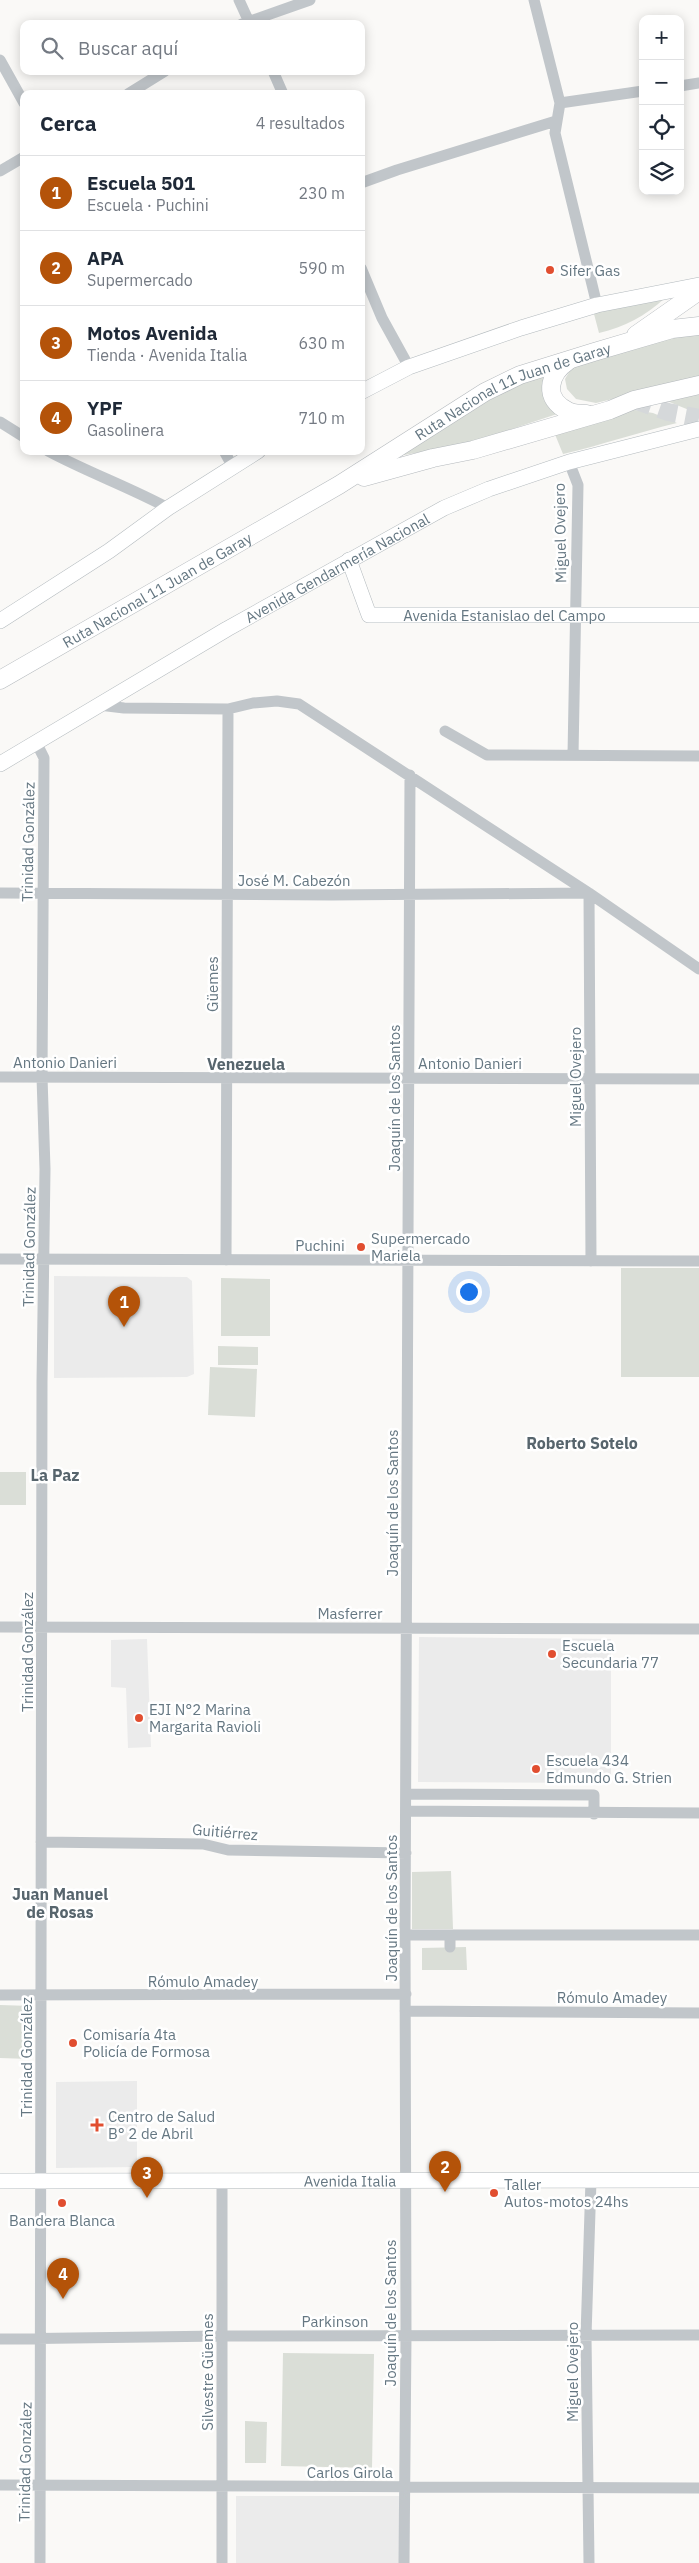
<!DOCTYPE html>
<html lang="es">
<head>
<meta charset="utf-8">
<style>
	:root { --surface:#fff; --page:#f2f2f3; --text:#1f2937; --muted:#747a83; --line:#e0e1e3; --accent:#b45309 }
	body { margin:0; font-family:"IBM Plex Sans",sans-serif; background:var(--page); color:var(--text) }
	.controls { position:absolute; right:15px; top:15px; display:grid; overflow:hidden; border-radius:10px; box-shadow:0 2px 12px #0003 }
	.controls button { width:45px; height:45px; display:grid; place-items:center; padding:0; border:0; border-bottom:1px solid var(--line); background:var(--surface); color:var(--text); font:25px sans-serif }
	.you { position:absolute; left:468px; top:1291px; width:18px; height:18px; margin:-12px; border:4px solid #fff; border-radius:50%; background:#1a73e8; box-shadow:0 0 0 8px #1a73e833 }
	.badge { display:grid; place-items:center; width:32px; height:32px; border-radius:50%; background:var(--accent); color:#fff; font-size:16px; font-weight:700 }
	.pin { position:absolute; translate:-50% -41px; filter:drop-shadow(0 1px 2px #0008) }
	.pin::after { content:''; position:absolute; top:26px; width:18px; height:15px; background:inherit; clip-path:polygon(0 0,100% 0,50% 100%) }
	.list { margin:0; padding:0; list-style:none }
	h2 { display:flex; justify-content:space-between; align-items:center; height:65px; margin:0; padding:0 20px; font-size:21px }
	h2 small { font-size:16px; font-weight:400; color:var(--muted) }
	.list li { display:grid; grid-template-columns:32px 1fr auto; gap:15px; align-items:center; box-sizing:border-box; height:75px; padding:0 20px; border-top:1px solid var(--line) }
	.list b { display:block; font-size:19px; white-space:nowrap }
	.list p { margin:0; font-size:16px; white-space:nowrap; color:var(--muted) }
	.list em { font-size:16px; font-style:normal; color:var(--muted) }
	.icon { flex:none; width:28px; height:28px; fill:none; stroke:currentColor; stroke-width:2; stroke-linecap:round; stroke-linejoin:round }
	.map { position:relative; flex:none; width:699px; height:2563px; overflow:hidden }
	.search { position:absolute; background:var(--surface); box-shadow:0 2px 12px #0003; left:20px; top:20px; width:345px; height:55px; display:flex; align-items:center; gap:12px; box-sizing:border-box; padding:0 18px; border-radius:10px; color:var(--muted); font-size:19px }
	.panel { position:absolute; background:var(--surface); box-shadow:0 2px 12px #0003; left:20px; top:90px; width:345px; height:365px; border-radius:10px }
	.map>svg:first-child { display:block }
	.built { fill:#ebebeb }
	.green { fill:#daded7 }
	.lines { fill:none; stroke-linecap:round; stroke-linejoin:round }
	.trunk-tunnel { stroke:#d5d8da; stroke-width:18; stroke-dasharray:18 9; stroke-linecap:butt }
	.secondary-casing { stroke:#b3babe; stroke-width:16 }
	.trunk-casing { stroke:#b4b9bd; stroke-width:19 }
	.minor { stroke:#c1c6ca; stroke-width:11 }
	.secondary { stroke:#fff; stroke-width:15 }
	.trunk { stroke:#fff; stroke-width:18 }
	.poi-dot { fill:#e14e30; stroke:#fff; stroke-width:2 }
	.labels { text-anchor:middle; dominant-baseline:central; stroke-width:5; stroke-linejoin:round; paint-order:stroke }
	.poi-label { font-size:15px; fill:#657782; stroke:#fff; text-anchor:start }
	.street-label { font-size:15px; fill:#657782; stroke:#fff }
	.neighbourhood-label { font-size:16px; font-weight:bold; fill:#57656d; stroke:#fff }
</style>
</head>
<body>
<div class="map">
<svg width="699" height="2563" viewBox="0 0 699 2563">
	<rect width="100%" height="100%" fill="#faf9f7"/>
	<path class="built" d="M54,1276L187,1277L192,1281L194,1374L187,1377L54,1378Z
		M419,1637L611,1639V1783L418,1782Z
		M147,1639L151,1747L128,1748L126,1688L111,1687V1640Z
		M137,2081V2167L56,2168V2082Z
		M236,2496H400V2563H236Z"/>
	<path class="green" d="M665,298C645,316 625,327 599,333L594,314L604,309Z
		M699,332V378L596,403L576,399L567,389L565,379L575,362Z
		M543,373L544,396L557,414L467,444L404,455L403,451L463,410Z
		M699,388V411L689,410L662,399Z
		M629,409L653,413L677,423C639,432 602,445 563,454L554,432Z
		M621,1268H699V1377H621Z
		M221,1278L270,1279V1336H221Z
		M218,1346L258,1347V1365H218Z
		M210,1367L257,1369L255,1417L208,1415Z
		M0,1472H26V1505H0Z
		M451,1871L453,1929H412V1872Z
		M466,1947L467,1970H422V1948Z
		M0,2005L31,2006L30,2059L0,2058Z
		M283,2353L374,2354L372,2468L281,2466Z
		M245,2421L267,2422L266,2463H245Z"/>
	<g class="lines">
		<path class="trunk-tunnel" d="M634,400L668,412L699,418"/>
		<g class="secondary-casing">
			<g id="secondary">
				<path d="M361,392L409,367L521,328L597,305L699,285"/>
				<path id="s1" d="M349,560L369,615H699"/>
				<path d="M0,621L109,551L168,508L258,451"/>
				<path id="s2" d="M0,764L227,629L444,508L489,489L569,462L699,429"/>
				<path id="s3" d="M0,2181L699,2180"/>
			</g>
		</g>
		<g class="trunk-casing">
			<g id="trunk">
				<path d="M636,335L699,291"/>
				<path d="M568,361C548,375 543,399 568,411C573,414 581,414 587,414"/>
				<path d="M364,477L433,458L473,450L610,410L634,400L699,385"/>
				<path id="s4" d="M0,680L339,485L485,392L520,375L594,352L672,329L699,326"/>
			</g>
		</g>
		<path class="minor" d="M239,0L250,24
			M534,0L560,103L555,133L597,305
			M242,24L310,0
			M0,60L24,103
			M273,71L283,94
			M680,86L699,83
			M128,94L165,71
			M560,103L643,91
			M0,171L24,157
			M361,183L397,170L556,121
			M361,268L382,318L409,367
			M0,422L24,437
			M48,451C87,472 129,487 168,508
			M224,451L233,467
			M569,462L578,485L573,755
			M99,705L124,708L228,709L253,703L277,701L299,704L589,893L699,969
			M445,731L487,755L699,756
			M36,742L44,758L42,1077L45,1169L42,1382L40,2563
			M0,893L332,895L589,893L591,1261
			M0,1077L699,1079
			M0,1259L699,1261
			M226,1260L228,709
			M0,1627L699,1629
			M406,1794L594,1795V1814
			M406,1811L699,1813
			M41,1842L203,1844L228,1850L406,1853
			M405,1935H699
			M450,1947V1935
			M0,1995L406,1994
			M405,2011L699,2013
			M0,2339L222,2336L699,2335
			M0,2485L699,2488
			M222,2563V2181
			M404,2563L406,2336L405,1935L410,775
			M589,2563L586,2336L591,2180"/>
		<use href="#secondary" class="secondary"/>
		<use href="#trunk" class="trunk"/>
	</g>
	<g class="poi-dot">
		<circle cx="550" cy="270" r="5"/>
		<circle cx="361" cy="1247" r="5"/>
		<circle cx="552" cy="1654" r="5"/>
		<circle cx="139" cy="1718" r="5"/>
		<circle cx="536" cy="1769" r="5"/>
		<circle cx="73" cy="2043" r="5"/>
		<path d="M94.5 2117.5h5v5h5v5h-5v5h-5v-5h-5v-5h5z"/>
		<circle cx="494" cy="2193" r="5"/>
		<circle cx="62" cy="2203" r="5"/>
	</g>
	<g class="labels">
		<g class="poi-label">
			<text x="560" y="270">Sifer Gas</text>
			<text x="371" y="1238">Supermercado<tspan x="371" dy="17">Mariela</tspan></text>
			<text x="562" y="1645">Escuela<tspan x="562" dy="17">Secundaria 77</tspan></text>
			<text x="149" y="1709">EJI N°2 Marina<tspan x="149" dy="17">Margarita Ravioli</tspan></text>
			<text x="546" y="1760">Escuela 434<tspan x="546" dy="17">Edmundo G. Strien</tspan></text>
			<text x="83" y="2034">Comisaría 4ta<tspan x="83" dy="17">Policía de Formosa</tspan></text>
			<text x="108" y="2116">Centro de Salud<tspan x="108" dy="17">B° 2 de Abril</tspan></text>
			<text x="504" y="2184">Taller<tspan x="504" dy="17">Autos-motos 24hs</tspan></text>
			<text x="62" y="2220" text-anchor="middle">Bandera Blanca</text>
		</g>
		<g class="street-label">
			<text stroke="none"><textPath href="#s4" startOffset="590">Ruta Nacional 11 Juan de Garay</textPath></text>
			<text transform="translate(560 533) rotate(-91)">Miguel Ovejero</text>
			<text stroke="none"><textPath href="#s2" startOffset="390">Avenida Gendarmería Nacional</textPath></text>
			<text stroke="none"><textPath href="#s4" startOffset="181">Ruta Nacional 11 Juan de Garay</textPath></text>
			<text stroke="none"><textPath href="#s1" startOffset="194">Avenida Estanislao del Campo</textPath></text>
			<text transform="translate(28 842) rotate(-89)">Trinidad González</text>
			<text x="294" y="880">José M. Cabezón</text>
			<text transform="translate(212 984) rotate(-90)">Güemes</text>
			<text x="65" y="1062">Antonio Danieri</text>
			<text x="470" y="1063">Antonio Danieri</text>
			<text transform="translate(575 1077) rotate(-90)">Miguel Ovejero</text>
			<text transform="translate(394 1098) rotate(-90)">Joaquín de los Santos</text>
			<text x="320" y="1245">Puchini</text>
			<text transform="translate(29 1247) rotate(-89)">Trinidad González</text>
			<text transform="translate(392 1503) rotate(-90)">Joaquín de los Santos</text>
			<text x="350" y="1613">Masferrer</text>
			<text transform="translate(27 1652) rotate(-90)">Trinidad González</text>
			<text transform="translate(225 1832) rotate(5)">Guitiérrez</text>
			<text transform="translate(391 1908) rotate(-90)">Joaquín de los Santos</text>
			<text x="203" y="1981">Rómulo Amadey</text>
			<text x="612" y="1997">Rómulo Amadey</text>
			<text transform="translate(26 2057) rotate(-90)">Trinidad González</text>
			<text stroke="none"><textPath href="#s3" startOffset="350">Avenida Italia</textPath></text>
			<text transform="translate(390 2313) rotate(-90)">Joaquín de los Santos</text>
			<text x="335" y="2321">Parkinson</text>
			<text transform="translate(207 2372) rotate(-90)">Silvestre Güemes</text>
			<text transform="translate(572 2372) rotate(-90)">Miguel Ovejero</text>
			<text transform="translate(25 2462) rotate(-89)">Trinidad González</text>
			<text x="350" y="2472">Carlos Girola</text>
		</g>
		<g class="neighbourhood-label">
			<text x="246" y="1064">Venezuela</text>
			<text x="582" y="1443">Roberto Sotelo</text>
			<text x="55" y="1475">La Paz</text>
			<text x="60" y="1894">Juan Manuel<tspan x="60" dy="18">de Rosas</tspan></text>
		</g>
	</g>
</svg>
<div class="controls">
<button>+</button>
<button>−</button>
<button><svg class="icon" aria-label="locate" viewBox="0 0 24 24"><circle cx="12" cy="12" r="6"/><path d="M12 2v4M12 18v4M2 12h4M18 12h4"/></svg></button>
<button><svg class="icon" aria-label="layers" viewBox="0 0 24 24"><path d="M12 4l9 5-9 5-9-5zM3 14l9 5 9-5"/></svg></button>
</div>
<div class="you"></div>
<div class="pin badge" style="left:124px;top:1327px">1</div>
<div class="pin badge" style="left:445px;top:2192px">2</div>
<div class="pin badge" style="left:147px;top:2198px">3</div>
<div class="pin badge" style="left:63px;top:2299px">4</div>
<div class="search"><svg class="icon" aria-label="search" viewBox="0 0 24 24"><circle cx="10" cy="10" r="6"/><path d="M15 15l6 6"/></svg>Buscar aquí</div>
<section class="panel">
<h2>Cerca<small>4 resultados</small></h2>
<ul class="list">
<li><span class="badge">1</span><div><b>Escuela 501</b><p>Escuela · Puchini</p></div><em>230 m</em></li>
<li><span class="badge">2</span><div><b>APA</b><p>Supermercado</p></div><em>590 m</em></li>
<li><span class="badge">3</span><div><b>Motos Avenida</b><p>Tienda · Avenida Italia</p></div><em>630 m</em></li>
<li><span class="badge">4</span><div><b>YPF</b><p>Gasolinera</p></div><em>710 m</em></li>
</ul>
</section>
</div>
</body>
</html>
